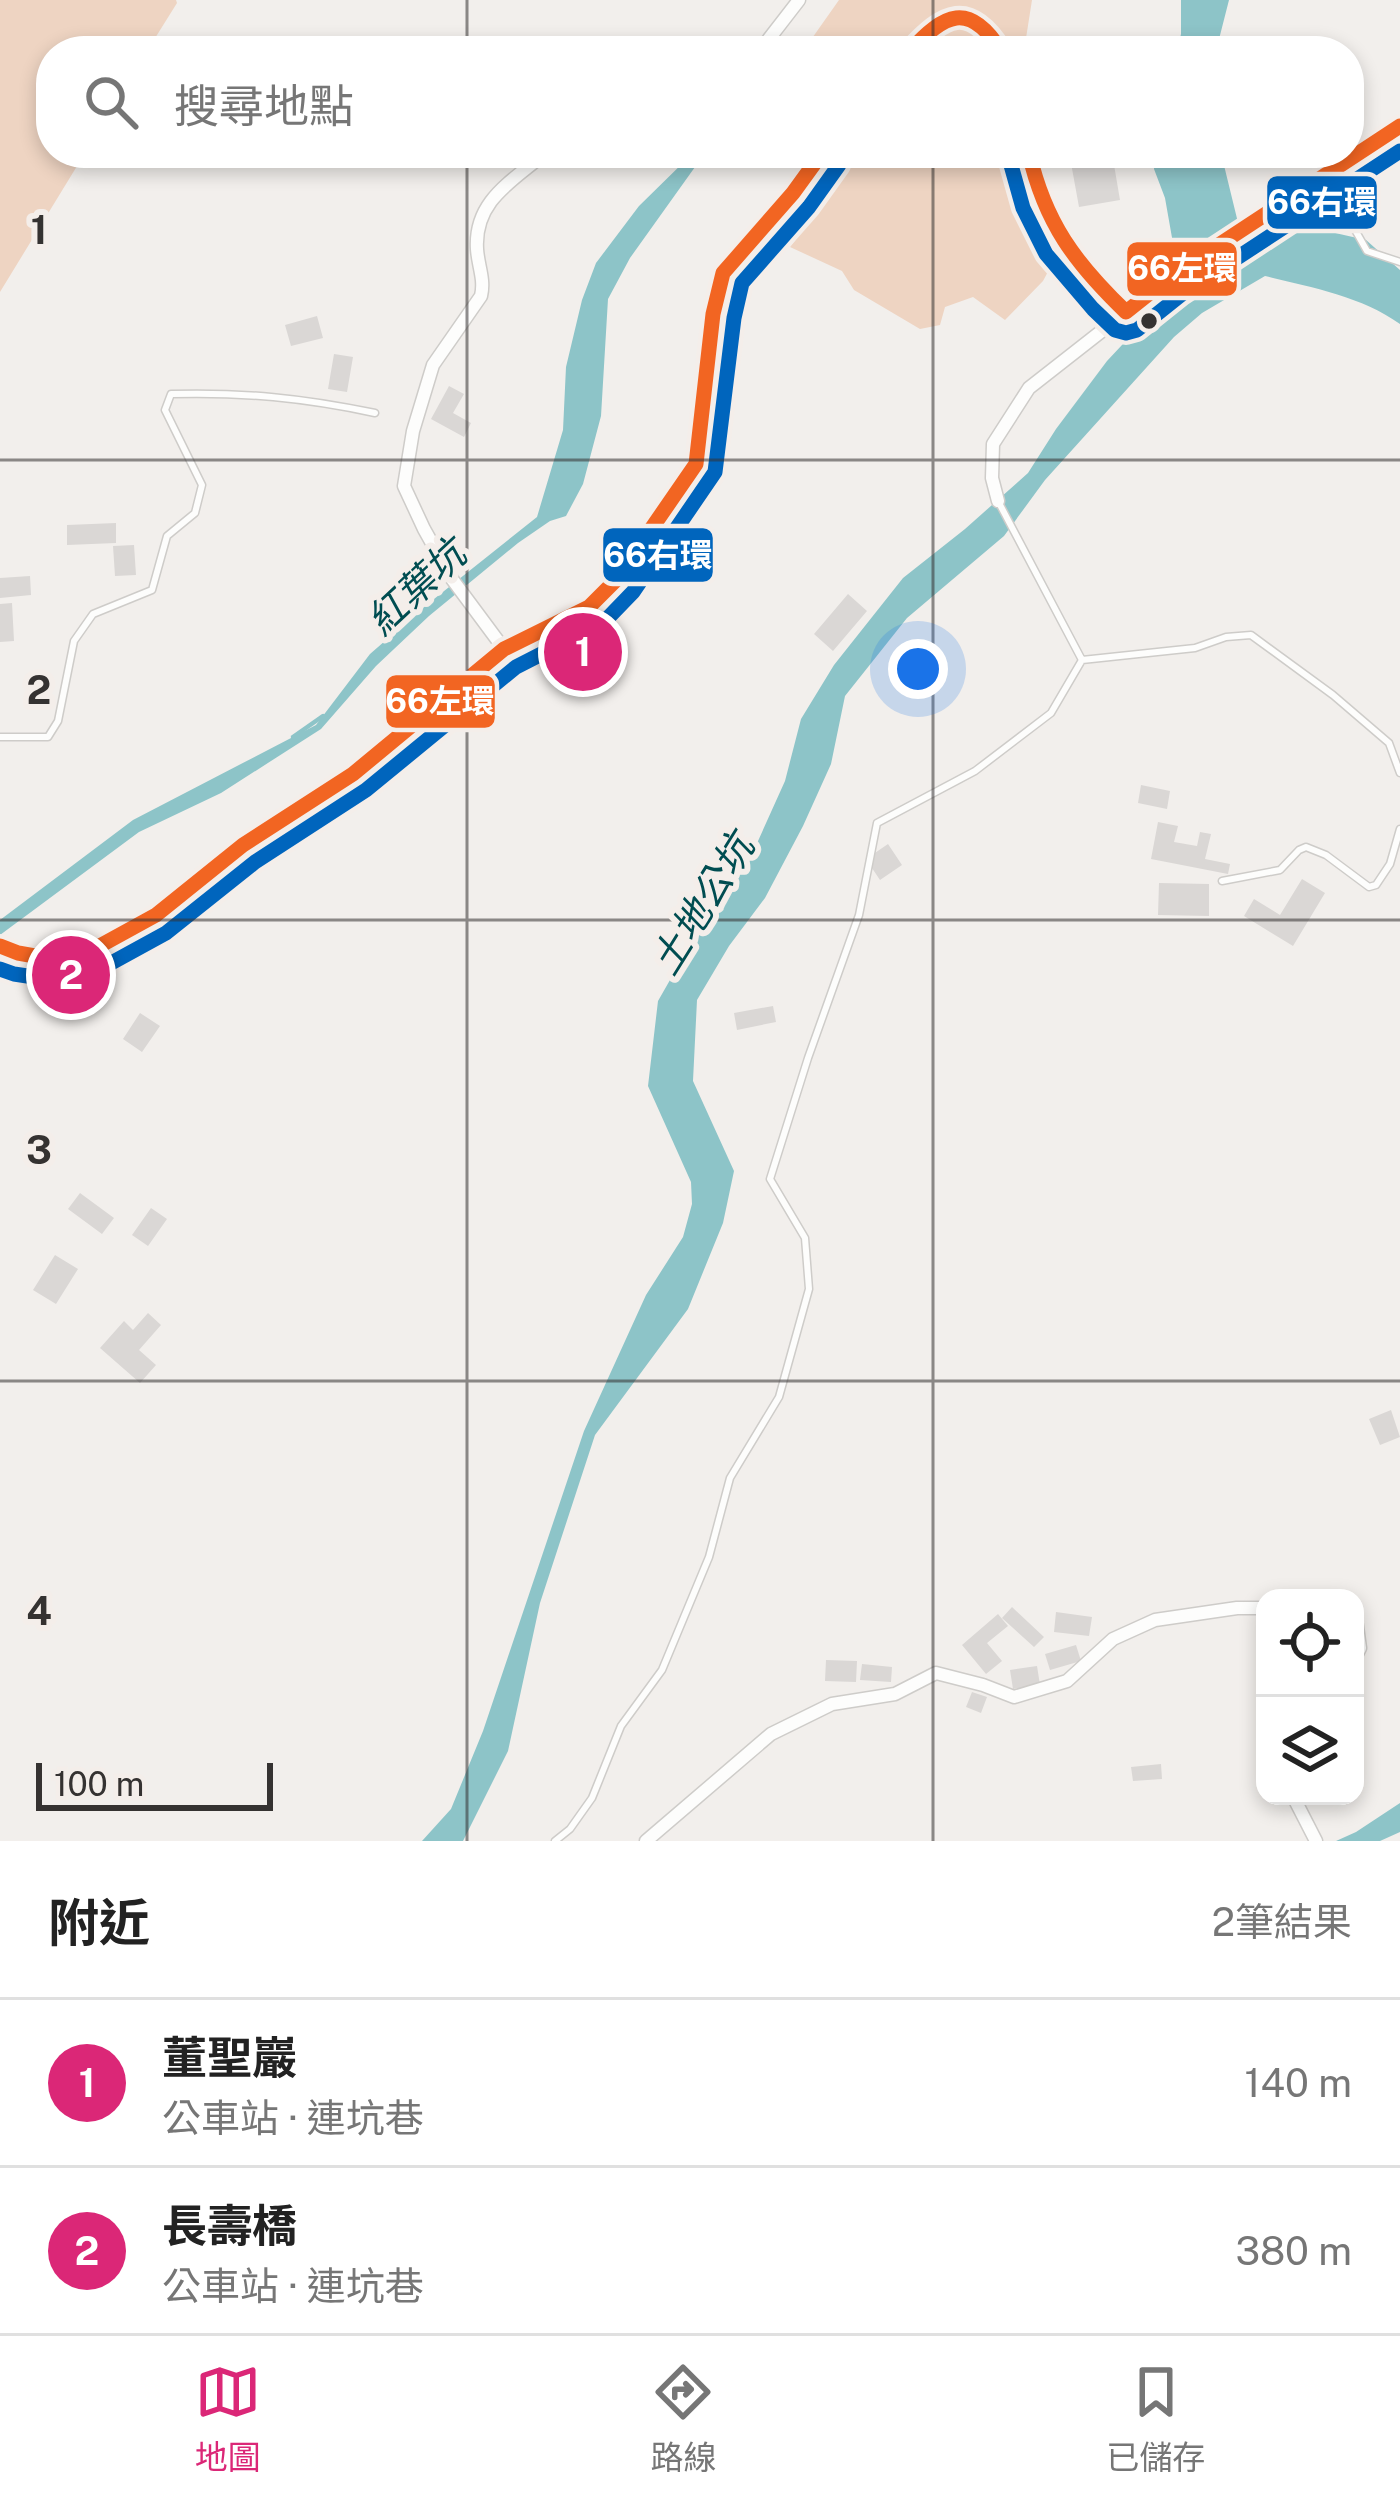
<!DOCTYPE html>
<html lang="zh-TW">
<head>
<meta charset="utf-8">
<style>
	:root { --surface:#fff; --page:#f6f6f6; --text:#222; --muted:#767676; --line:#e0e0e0; --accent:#db2777 }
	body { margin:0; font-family:"Public Sans","Noto Sans TC",sans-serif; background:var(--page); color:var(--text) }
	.controls { position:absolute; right:36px; bottom:36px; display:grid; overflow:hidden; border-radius:24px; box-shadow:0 6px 18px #0003 }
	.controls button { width:108px; height:108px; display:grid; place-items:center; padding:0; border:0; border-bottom:3px solid var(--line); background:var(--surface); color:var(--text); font:60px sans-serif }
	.scale { position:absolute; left:36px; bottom:30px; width:237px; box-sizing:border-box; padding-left:12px; border:6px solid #353231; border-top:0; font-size:33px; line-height:42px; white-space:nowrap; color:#353231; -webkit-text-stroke:9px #f4eeea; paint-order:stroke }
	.you { position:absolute; left:918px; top:669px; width:42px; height:42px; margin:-30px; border:9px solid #fff; border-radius:50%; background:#1a73e8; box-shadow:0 0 0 18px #1a73e833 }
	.badge { display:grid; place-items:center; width:78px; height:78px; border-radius:50%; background:var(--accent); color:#fff; font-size:39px; font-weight:700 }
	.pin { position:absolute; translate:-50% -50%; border:6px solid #fff; box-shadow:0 3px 12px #0006 }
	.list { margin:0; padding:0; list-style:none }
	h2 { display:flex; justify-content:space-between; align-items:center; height:156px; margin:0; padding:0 48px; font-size:51px }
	h2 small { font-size:39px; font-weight:400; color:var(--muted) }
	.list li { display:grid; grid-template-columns:78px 1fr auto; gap:36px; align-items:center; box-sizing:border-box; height:168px; padding:0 48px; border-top:3px solid var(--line) }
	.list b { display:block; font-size:45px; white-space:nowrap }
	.list p { margin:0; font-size:39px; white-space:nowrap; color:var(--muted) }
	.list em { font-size:39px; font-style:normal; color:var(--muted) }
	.icon { flex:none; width:66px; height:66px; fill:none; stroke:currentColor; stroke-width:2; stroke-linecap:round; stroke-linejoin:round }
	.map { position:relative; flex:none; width:1400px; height:1841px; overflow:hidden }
	.search { position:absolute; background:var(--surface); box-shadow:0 6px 18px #0003; left:36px; right:36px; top:36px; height:132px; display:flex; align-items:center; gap:30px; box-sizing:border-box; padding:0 42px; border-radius:48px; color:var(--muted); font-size:45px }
	.sheet { height:492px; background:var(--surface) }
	nav { display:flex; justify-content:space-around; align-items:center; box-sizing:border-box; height:168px; border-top:3px solid var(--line); background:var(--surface); font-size:33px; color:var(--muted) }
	nav a { display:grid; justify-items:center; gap:6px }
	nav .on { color:var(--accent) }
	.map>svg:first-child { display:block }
	.green { fill:#eed4c2 }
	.water { fill:#8dc4c8 }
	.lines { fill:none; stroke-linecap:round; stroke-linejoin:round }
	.stream { stroke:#8dc4c8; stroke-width:4.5 }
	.building { fill:#dad7d5 }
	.service-casing { stroke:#ceccc9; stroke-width:9 }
	.minor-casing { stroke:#ceccc9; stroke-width:15 }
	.service { stroke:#fdfdfc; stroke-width:6 }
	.minor { stroke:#fdfdfc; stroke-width:12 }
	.bus-1-casing { stroke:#f4eeea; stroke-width:24 }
	.bus-2-casing { stroke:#f4eeea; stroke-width:24 }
	.bus-1 { stroke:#f26522; stroke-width:15 }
	.bus-2 { stroke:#0065bd; stroke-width:15 }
	.grid { fill:none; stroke:#353231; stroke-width:3; stroke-opacity:0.55 }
	.bus-dot { fill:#353231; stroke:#f4eeea; stroke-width:4.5 }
	.labels { text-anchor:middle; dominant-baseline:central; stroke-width:12; stroke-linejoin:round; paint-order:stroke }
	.water-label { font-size:39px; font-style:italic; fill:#004d51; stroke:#f4eeea }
	.grid-label { font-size:39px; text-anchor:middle; font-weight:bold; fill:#353231; stroke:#f4eeea; stroke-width:12; stroke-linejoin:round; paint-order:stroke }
	.line-badge { stroke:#f4eeea; stroke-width:4.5 }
	.badge-label { font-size:33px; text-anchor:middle; font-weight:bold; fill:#fff }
</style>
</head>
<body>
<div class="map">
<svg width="1400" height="1841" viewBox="0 0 1400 1841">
	<rect width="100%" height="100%" fill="#f2efec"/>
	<path class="green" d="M0,0H176L177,3L147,51H51V153H85L0,292Z
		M839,0H1032L1024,51H803Z
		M793,153H1023L1041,220L1058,253L1043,281L1005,320L973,297L945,307L940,325L920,329L854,290L842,271L790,247L821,207L793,162Z"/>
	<path class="water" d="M1181,0H1229L1216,51H1177L1181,34Z
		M693,153H705L630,258L608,299L601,416L583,484L566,516L550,521L518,543L429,616L376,666L321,729L221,793L139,832L0,935V920L133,820L316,725L370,654L424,607L537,517L563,430L566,367L582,300L596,263L639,206Z
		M1155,153H1221L1242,239L1300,225L1366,240L1400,270V324C1361,296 1310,287 1265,276L1202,313L1174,337L1045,480L1004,536L907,618L845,696L831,764L803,826L765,898L729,946L697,1000L693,1081L734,1171L723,1223L688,1309L595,1435L540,1603L508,1751L463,1841H422L451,1809L483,1731L584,1431L646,1295L683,1237L692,1204L691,1182L648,1086L658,1001L722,889L749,861L785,781L801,719L834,665L903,578L965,529L1028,473L1056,429L1107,361L1180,283L1165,198L1154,169Z
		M1400,1803V1832L1380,1841H1336L1356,1832Z"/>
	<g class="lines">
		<path class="stream" d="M293,737L323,716"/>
	</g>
	<path class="building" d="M1057,153H1112L1120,200L1079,207L1071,163L1059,165Z
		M317,316L323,338L291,346L285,325Z
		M334,354L353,357L347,392L328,389Z
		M449,386L464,394L453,413L471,423L464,437L431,419Z
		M116,523V543L67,545V525Z
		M134,545L136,575L115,576L113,546Z
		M30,576L31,595L0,598V578Z
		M848,594L867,611L833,651L814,634Z
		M12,603L14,641L0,642V604Z
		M1141,785L1170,791L1167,809L1138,803Z
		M1158,822L1178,826L1174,842L1197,846L1200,832L1211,834L1205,859L1230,864L1228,874L1151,859Z
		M888,844L902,865L880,880L866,859Z
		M1302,879L1325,893L1293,946L1244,916L1254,899L1280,915Z
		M1159,883L1209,884V916L1158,915Z
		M773,1006L776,1022L737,1030L734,1013Z
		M140,1013L160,1026L142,1052L123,1039Z
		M80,1193L114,1218L102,1234L68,1209Z
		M151,1208L167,1219L148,1246L132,1235Z
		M55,1255L78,1269L56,1304L33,1290Z
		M148,1313L161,1325L139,1350L156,1365L140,1383L100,1348L124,1321L133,1330Z
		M1391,1410L1400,1437L1380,1445L1369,1419Z
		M1012,1607L1044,1637L1034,1647L1002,1618Z
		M1056,1612L1092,1617L1089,1636L1054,1632Z
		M998,1614L1008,1626L987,1643L1002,1661L986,1674L962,1645Z
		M1076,1645L1081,1661L1050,1670L1045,1654Z
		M826,1660L857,1661L856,1682L825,1681Z
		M862,1664L892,1667L891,1682L860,1680Z
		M1037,1666L1040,1685L1013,1689L1010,1670Z
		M972,1692L987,1697L981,1713L966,1707Z
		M1161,1764L1162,1779L1133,1781L1131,1767Z"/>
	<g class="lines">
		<g class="service-casing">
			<path id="service" d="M1324,175L1367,251L1400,262
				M998,501L1082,660L1195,648L1226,637L1251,635L1333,695L1389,743L1400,773
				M0,737H48L58,721L74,641L93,614L152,590L167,536L195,513L202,485L165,410L171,394C243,392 304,398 375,413
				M1222,881L1280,870L1299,850L1306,847L1326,855L1369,887L1376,885L1390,864L1400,829
				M555,1841L570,1829L592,1798L621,1726L662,1670L709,1557L730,1478L779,1397L809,1289L805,1238L770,1179L808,1058L859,915L877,823L975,771L1051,713L1082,660"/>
		</g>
		<g class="minor-casing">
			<path id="minor" d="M743,51L765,44L799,0
				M910,51C920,41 933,23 947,19C968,12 992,33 1001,51
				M1029,153C1043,226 1074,263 1126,312L1170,277L1400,126
				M998,501L992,478L993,444L1029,388L1126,312
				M504,649L452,579L424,529L404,486L413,431L433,365L481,296C485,279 478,266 477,249C474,200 513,181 545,153
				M0,946L18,953L63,961L85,954L156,915L243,845L353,774L504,649L589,607L616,580L696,464L713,314L723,273L793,193L822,153
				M1355,1612L1360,1648L1355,1658
				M1298,1796L1296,1802L1316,1841
				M646,1841L771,1734L832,1704L895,1694L936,1673L983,1685L1014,1697L1067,1681L1113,1639L1155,1620L1237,1608H1265"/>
		</g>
		<use href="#service" class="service"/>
		<use href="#minor" class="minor"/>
		<g class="bus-1-casing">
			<path id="bus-1" d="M910,51C944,14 969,0 1001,51
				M1029,153C1045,223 1075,263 1126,312L1170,277L1400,126
				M0,946L18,953L63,961L85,954L156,915L243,845L353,774L504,649L589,607L616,580L696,464L713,314L723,273L793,193L822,153"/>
		</g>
		<g class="bus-2-casing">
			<path id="bus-2" d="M1009,158L1023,208L1046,254L1093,309L1115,330L1126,333L1137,330L1182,294L1400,151
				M0,969L14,974L67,982L93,973L166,933L255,862L366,790L516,667L604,622L633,592L715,472L734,318L742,283L809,207L839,165"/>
		</g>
		<use href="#bus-1" class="bus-1"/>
		<use href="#bus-2" class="bus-2"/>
	</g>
	<path class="grid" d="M467,0V51M933,0V51M467,153V1841M933,153V1841M0,460H1400M0,920H1400M0,1381H1400"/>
	<circle class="bus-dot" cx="1149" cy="321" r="10"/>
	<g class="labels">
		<g class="water-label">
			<text transform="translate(416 587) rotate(-43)">紅葉坑</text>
			<text transform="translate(702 904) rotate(-58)">土地公坑</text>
		</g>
	</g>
	<g class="grid-label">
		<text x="39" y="244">1</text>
		<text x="39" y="704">2</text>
		<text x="39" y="1164">3</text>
		<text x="39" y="1625">4</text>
	</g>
	<g class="line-badge">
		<rect x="1265" y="174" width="114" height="57" rx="12" fill="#0065bd"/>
		<rect x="1125" y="240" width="114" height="58" rx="12" fill="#f26522"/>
		<rect x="601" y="526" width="114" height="58" rx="12" fill="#0065bd"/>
		<rect x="384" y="673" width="113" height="57" rx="12" fill="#f26522"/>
	</g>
	<g class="badge-label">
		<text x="1322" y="214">66右環</text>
		<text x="1182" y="280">66左環</text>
		<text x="658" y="567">66右環</text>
		<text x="440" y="713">66左環</text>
	</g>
</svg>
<div class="controls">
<button><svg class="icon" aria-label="locate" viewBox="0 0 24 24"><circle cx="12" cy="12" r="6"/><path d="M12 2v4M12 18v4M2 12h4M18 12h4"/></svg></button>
<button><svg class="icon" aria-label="layers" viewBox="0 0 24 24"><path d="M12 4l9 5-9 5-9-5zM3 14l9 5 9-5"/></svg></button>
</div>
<div class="scale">100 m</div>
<div class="you"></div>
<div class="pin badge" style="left:583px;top:652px">1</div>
<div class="pin badge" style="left:71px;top:975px">2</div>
<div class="search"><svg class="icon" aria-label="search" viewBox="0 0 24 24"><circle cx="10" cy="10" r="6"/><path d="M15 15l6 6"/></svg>搜尋地點</div>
</div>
<section class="sheet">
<h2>附近<small>2筆結果</small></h2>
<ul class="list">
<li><span class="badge">1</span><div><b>董聖巖</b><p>公車站 · 連坑巷</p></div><em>140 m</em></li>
<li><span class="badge">2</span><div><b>長壽橋</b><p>公車站 · 連坑巷</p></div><em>380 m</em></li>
</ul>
</section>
<nav>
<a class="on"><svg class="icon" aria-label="map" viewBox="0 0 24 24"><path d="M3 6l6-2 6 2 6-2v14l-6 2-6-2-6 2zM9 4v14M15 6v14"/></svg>地圖</a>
<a><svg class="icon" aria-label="directions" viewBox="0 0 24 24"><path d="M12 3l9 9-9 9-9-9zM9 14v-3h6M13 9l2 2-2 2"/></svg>路線</a>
<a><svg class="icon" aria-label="saved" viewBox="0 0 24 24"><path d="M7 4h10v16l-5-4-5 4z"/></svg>已儲存</a>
</nav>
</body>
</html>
